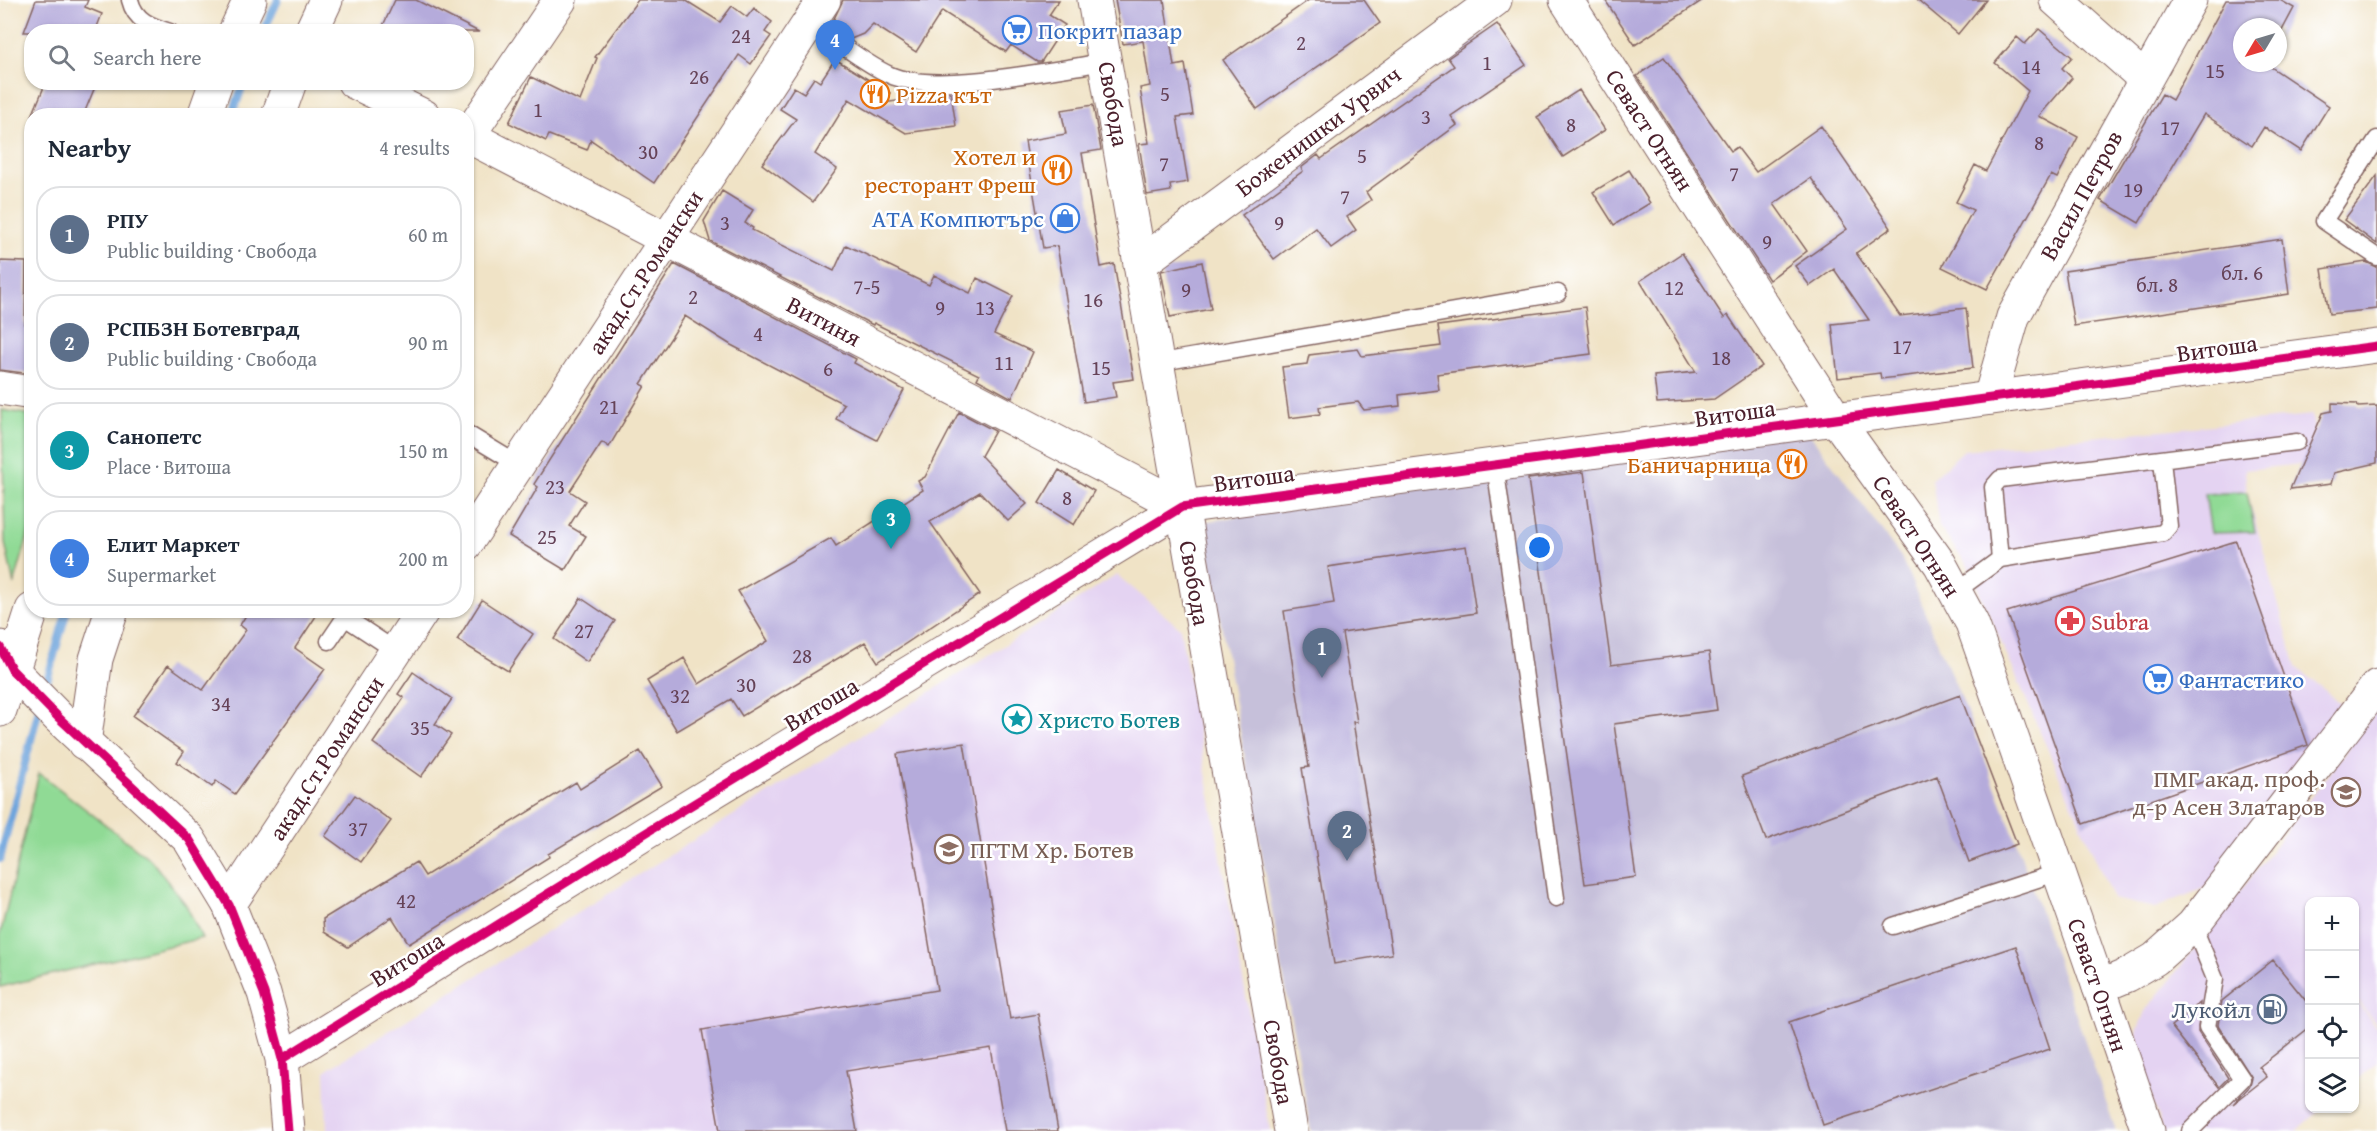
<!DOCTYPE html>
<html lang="en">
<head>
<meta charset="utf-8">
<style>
	:root { --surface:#fff; --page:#f2f2f3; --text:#1f2937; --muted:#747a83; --line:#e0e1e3; --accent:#0b8043 }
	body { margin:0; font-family:"Gentium Book Plus",serif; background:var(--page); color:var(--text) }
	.controls { position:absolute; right:18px; bottom:18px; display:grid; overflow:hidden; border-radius:12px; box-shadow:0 2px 4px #0004 }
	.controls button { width:54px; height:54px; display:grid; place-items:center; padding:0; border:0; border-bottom:2px solid var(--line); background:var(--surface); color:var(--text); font:30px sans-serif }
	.compass { position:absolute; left:2233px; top:18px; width:54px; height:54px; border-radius:50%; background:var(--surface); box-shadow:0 2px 4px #0004; rotate:232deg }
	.you { position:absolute; left:1540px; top:548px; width:21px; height:21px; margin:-15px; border:4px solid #fff; border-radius:50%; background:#1a73e8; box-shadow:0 0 0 9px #1a73e833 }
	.badge { display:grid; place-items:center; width:39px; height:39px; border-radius:50%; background:var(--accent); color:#fff; font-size:20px; font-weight:700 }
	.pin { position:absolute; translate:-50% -50px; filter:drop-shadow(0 2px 3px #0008) }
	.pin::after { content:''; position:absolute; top:32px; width:21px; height:18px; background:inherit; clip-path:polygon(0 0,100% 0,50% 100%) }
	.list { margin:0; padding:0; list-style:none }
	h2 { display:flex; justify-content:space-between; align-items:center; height:78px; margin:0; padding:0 24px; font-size:26px }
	h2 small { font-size:20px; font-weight:400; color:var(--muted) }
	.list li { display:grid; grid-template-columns:39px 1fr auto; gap:18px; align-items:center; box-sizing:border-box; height:96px; margin:0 12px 12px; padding:0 12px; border:2px solid var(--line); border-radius:24px }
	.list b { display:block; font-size:22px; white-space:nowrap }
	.list p { margin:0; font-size:20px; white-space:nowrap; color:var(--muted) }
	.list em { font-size:20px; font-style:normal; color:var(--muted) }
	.icon { flex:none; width:33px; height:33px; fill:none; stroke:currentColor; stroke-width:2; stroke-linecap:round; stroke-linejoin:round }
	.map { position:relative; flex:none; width:2377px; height:1131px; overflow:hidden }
	.search { position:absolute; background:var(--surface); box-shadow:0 2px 4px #0004; left:24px; top:24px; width:450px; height:66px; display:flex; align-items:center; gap:15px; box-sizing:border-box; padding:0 21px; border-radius:24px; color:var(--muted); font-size:22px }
	.panel { position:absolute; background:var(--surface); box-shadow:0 2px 4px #0004; left:24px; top:108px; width:450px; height:510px; border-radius:24px }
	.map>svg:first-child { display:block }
	.built { fill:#e4d3f2 }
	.industrial { fill:#c6c0da }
	.green { fill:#90da95; stroke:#6d7c60; stroke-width:1.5 }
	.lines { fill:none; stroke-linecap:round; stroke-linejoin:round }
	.stream { stroke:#6ea4dc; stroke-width:8 }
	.building { fill:#b5abdb }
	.service-casing { stroke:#846461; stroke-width:19 }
	.minor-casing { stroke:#846461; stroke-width:35 }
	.tertiary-casing { stroke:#846461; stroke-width:35 }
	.service { stroke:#fff; stroke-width:16 }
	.minor { stroke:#fff; stroke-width:33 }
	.tertiary { stroke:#fff; stroke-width:33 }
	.cycleway-casing { stroke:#fff; stroke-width:13 }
	.cycleway { stroke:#d6006c; stroke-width:9 }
	.labels { text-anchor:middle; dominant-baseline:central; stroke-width:5; stroke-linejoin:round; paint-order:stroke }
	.number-label { font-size:21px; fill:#654257 }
	.shop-label { font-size:24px; fill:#366cbe; stroke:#fff; text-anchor:start }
	.food-label { font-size:24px; fill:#c56008; stroke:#fff; text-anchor:end }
	.street-label { font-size:24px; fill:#4a1f2b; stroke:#fff }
	.health-label { font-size:24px; fill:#be3a42; stroke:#fff; text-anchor:start }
	.culture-label { font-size:24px; fill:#0d838f; stroke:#fff; text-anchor:start }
	.education-label { font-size:24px; fill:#785e54; stroke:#fff; text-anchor:end }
	.service-label { font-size:24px; fill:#4e5e75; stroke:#fff; text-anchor:end }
</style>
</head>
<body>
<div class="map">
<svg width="2377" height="1131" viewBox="0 0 2377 1131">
	<rect width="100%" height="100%" fill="#fff"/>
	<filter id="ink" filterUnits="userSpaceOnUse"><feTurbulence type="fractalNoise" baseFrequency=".0167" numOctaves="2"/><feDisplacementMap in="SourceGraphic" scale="12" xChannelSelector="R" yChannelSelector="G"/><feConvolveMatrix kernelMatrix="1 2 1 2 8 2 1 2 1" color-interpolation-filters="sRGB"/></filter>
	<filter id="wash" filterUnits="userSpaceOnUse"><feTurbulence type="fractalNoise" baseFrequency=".008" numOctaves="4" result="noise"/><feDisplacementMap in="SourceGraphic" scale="24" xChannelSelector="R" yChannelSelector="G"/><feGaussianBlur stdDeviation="1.35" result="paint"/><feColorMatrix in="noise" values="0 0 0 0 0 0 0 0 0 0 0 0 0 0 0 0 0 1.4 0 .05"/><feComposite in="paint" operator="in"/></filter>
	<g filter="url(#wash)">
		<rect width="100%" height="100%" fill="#f0e3c6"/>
		<path class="built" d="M2312,415L2319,462L2245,470L2247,492L2296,667L2347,708L2207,887L2155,908L2113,899L1968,566L1939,527L1932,479L1964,450Z
			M1117,575L1180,628L1270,1131H327L325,1071Z
			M2377,709V1025L2355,998L2354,902H2310L2309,943L2306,940L2310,945V1108L2322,1109L2296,1131H2163L2136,1052L2137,1032L2145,1011L2253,875Z
			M2355,1000L2377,1028V1062L2355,1081Z"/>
		<path class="industrial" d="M1803,425L1901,557L1960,695L2017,844L2116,1131H1311L1203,522Z"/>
		<path class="green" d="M2,410L31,415V526L14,585L5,543Z
			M2247,492L2255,532L2211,533L2205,494Z
			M39,773L151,860L186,905L202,938L0,987V935Z"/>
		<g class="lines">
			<path class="stream" d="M263,32L278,0
				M232,116L244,82
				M44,691L67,610
				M0,859L39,709"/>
		</g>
		<g id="blocks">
			<path class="building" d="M36,0H88L85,7L102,14L95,32H24Z
				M395,0H416L479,32H380Z
				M638,0H685L720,22L732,6L747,17L754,8L772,22L765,32L771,36L751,64L739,55L654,183L591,140L587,150L549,135L546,141L509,123L531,77L580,101L597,58L595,57Z
				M843,0H1059L1049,15L1065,25L1041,62H1037L1011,45L1006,52L942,11L916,52L873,24L863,34L851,39L845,35L831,25Z
				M1115,0H1164L1174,66L1185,64L1193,115L1177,117L1188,182L1170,185L1171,191L1147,195L1139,144L1149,143L1140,88L1150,86L1143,41L1123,44Z
				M1309,0H1364L1380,23L1257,109L1223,60Z
				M1605,0H1703L1635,45Z
				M1918,0H1986L1958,34Z
				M2226,0H2280L2294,8L2278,38V27H2242V63H2265L2329,106L2301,151L2264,127L2252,146L2204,114L2139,223L2100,200L2162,94L2172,100Z
				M1497,24L1526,65L1451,116L1457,125L1366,192L1371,200L1347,217L1356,230L1331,248L1316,228L1274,259L1242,215L1303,171L1301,168L1318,155L1321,159L1454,66L1448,58Z
				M2039,29L2072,57L2062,68L2072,78L2039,116L2078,137L2057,178L2051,175L1987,289L1942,267L1973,210L1956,202L1975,165L1986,171L2028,91L1995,63L2017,37L2025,44Z
				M1664,57L1731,151L1737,147L1756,172L1821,126L1891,228L1856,253L1900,316L1966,308L1973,368L1881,379L1880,373L1838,378L1832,324L1869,320L1834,269L1810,286L1795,266L1847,229L1811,178L1774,204L1807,251L1769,280L1637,76Z
				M835,59L890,93L883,103L951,93L956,126L906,133L849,99L815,154L837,169L813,202L762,164L796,119L780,109L794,87L804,93L814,78L820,82Z
				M46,82H97L83,116H32Z
				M1579,90L1605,130L1563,157L1537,117Z
				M1093,105L1101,150L1082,153L1101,267L1114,264L1134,379L1113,382L1116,397L1084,402L1057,246L1043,248L1025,141L1066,134L1061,110Z
				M1629,170L1650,203L1614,225L1593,192Z
				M2377,176V244L2344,220Z
				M722,191L753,210L745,223L753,228L752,230L834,271L846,245L929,285L934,275L970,293L977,278L1013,296L994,334L1033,352L1012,398L977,379L979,375L874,323L873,325L710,241L704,221Z
				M2282,239L2289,294L2074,326L2065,271Z
				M1682,253L1724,318L1728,315L1762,366L1714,399L1657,403L1654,376L1696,372L1640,281Z
				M0,261L26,262L25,325L32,326V374L0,370Z
				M1202,262L1211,309L1170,317L1161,271Z
				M2366,262L2377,267V309L2329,314L2322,269Z
				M674,264L856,359L854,363L904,390L877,440L836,419L844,404L731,345L685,316L641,384L645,386L609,447L602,442L570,491L585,501L569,526L586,536L565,570L509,536L538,487L534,484Z
				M1585,307L1591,354L1437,374L1439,390L1399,395L1400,406L1364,410L1358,402L1319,407L1320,414L1289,418L1282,367L1307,364L1309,355L1358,349L1362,356L1441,346L1438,326Z
				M2332,403L2357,404L2358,407L2377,406V463L2334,473L2331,484L2290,489L2323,413L2332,411Z
				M959,412L995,431L981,456L1027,504L1008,521L980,492L930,522L980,594L878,662L865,642L742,716L731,699L677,731L647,681L684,658L699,684L768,641L738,591L831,538L836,546L923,490L918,481L925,477Z
				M1059,470L1094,491L1074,525L1039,503Z
				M1584,472L1611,665L1709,652L1717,710L1614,724L1636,877L1585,884L1528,479Z
				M2236,541L2308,745L2083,824L2007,612Z
				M1466,546L1476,613L1342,633L1357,722H1353L1392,954L1334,964L1302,768L1309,767L1284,611L1334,603L1328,567Z
				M581,598L615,621L587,662L554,639Z
				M482,600L533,634L508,671L457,640Z
				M249,610H320L295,648L325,669L235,794L216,781L212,787L177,762L184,752L133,716L168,665L203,690L246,630L240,625Z
				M413,672L452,699L435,724L451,735L421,777L373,743L404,698L398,694Z
				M1960,695L2017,844L1969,862L1937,776L1766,840L1742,776Z
				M964,743L1010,1019L1038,1014L1058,1131H1005L991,1048L846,1071L857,1131H720L702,1030L937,990L897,754Z
				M640,751L662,786L548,854L549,857L409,944L392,917L348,947L324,932L323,919L416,862L425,876L576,782L580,789Z
				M355,795L391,821L361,862L325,836Z
				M2016,946L2050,1049L1823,1125L1789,1022Z
				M2273,960L2310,1006V1027L2259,1067L2267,1077L2233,1104L2250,1086L2252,1078L2218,1025L2222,1001Z
				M2200,1003L2198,1032L2228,1078L2219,1087L2171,1026Z"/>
		</g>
	</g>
	<g filter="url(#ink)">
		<use href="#blocks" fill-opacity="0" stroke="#846461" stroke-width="1.5"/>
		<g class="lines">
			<g class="service-casing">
				<path id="service" d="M130,0C135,21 151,26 170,32
					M809,22C833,38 865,64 890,75C935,95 1054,69 1106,62
					M2377,139L2324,221L2377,257
					M1156,363L1558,293
					M466,433L519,465
					M1495,465L1556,898
					M2000,559L1993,487L2000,479L2297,442
					M1955,592L2000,559L2163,533L2169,526L2162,460
					M346,618L396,651
					M329,641L350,610
					M1893,926L2059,872
					M2190,1131L2242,1079L2207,1027L2215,979L2193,925"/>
			</g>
			<g class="minor-casing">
				<path id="minor" d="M1094,0L1291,1131
					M1566,0L1836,419L1940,564L1972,623L1984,657L2099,987
					M2056,0L2145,79
					M235,32L250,0
					M311,32L326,0
					M354,82L424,116
					M204,116L216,82
					M278,116L290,82
					M466,135L1182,507
					M468,136L560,0
					M1141,263L1495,0
					M0,388L32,393
					M1990,398L2013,317L2190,0
					M466,544L824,0
					M0,710L32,610
					M84,743L96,659L112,610
					M229,905L423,610"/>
			</g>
			<g class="tertiary-casing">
				<path id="tertiary" d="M0,647L12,670L59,718L189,839L229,905L264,993L282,1059L288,1131
					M282,1059L652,829L1182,507L2377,346
					M2148,1131L2099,987L2128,975L2155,959L2193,925L2377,686"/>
			</g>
			<use href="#service" class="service"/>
			<use href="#minor" class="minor"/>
			<use href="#tertiary" class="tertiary"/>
			<g class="cycleway-casing">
				<path id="cycleway" d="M0,647L12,670L59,718L189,839L229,905L264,993L282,1059L288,1131
					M282,1059L652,829L1182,507L2377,346"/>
			</g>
			<use href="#cycleway" class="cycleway"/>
		</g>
	</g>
	<defs>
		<g id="supermarket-ring" transform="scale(1.5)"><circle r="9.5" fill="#fff" stroke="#3f7fe0" stroke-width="1.5"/><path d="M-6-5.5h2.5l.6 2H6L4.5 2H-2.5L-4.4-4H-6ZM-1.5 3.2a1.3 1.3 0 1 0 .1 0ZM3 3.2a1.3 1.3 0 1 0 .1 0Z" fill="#3f7fe0"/></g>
		<g id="restaurant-ring" transform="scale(1.5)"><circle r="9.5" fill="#fff" stroke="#e8710a" stroke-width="1.5"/><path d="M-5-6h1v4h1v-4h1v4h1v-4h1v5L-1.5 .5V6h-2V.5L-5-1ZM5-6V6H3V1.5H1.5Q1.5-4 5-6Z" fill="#e8710a"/></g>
		<g id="shop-ring" transform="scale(1.5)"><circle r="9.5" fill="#fff" stroke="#3f7fe0" stroke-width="1.5"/><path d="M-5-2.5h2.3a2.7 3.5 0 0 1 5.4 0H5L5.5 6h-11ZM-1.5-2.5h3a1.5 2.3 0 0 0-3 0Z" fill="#3f7fe0"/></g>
		<g id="pharmacy-ring" transform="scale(1.5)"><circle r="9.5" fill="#fff" stroke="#e0444e" stroke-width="1.5"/><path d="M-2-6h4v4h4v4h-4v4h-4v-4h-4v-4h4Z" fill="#e0444e"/></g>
		<g id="sight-ring" transform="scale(1.5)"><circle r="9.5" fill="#fff" stroke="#0f9aa8" stroke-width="1.5"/><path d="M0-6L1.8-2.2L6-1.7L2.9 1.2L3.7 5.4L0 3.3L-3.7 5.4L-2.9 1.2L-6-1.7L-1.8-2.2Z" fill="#0f9aa8"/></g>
		<g id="school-ring" transform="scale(1.5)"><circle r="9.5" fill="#fff" stroke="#8d6e63" stroke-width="1.5"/><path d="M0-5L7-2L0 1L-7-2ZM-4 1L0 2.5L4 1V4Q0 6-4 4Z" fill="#8d6e63"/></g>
		<g id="fuel-ring" transform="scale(1.5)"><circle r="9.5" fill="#fff" stroke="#5c6f8a" stroke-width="1.5"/><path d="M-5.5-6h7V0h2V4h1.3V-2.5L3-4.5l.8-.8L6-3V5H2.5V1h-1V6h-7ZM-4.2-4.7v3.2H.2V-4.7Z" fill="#5c6f8a"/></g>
	</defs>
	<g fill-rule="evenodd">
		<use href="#supermarket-ring" x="1017" y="30"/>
		<use href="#restaurant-ring" x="875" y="94"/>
		<use href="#restaurant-ring" x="1057" y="170"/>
		<use href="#shop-ring" x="1065" y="218"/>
		<use href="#restaurant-ring" x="1792" y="464"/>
		<use href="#pharmacy-ring" x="2070" y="621"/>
		<use href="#supermarket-ring" x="2158" y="679"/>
		<use href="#sight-ring" x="1017" y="719"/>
		<use href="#school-ring" x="2346" y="792"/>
		<use href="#school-ring" x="949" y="849"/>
		<use href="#fuel-ring" x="2272" y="1009"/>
	</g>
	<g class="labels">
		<g class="number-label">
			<text x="741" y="35">24</text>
			<text x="1301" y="42">2</text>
			<text x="1487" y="62">1</text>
			<text x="2031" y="66">14</text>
			<text x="2215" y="70">15</text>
			<text x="699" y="76">26</text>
			<text x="1165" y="93">5</text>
			<text x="538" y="109">1</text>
			<text x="1426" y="116">3</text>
			<text x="1571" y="124">8</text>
			<text x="2170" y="127">17</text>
			<text x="2039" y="142">8</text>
			<text x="648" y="151">30</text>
			<text x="1362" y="155">5</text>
			<text x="1164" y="163">7</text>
			<text x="1734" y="173">7</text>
			<text x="2133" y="189">19</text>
			<text x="1345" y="196">7</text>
			<text x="725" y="222">3</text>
			<text x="1279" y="222">9</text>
			<text x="1767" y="241">9</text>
			<text x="2242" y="272">бл. 6</text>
			<text x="2157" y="284">бл. 8</text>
			<text x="867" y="286">7-5</text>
			<text x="1674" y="287">12</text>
			<text x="1186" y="289">9</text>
			<text x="693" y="296">2</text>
			<text x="1093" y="299">16</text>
			<text x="940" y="307">9</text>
			<text x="985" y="307">13</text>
			<text x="758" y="333">4</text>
			<text x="1902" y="346">17</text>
			<text x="1721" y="357">18</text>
			<text x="1004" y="362">11</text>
			<text x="1101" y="367">15</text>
			<text x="828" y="368">6</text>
			<text x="609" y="406">21</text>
			<text x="555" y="486">23</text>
			<text x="1067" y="497">8</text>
			<text x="547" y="536">25</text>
			<text x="584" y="630">27</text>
			<text x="802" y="655">28</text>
			<text x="746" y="684">30</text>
			<text x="680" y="695">32</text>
			<text x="221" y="703">34</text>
			<text x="420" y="727">35</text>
			<text x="358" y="828">37</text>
			<text x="406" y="900">42</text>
		</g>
		<g class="shop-label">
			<text x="1038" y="30">Покрит пазар</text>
			<text x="1044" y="218" text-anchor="end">АТА Компютърс</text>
			<text x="2179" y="679">Фантастико</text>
		</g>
		<g class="food-label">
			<text x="896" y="94" text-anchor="start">Pizza кът</text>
			<text x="1036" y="156">Хотел и<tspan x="1036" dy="28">ресторант Фреш</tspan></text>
			<text x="1771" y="464">Баничарница</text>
		</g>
		<g class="street-label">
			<text transform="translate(1114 104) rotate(80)">Свобода</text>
			<text transform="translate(1650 130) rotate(57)">Севаст Огнян</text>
			<text transform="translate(1318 131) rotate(-37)">Боженишки Урвич</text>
			<text transform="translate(2081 195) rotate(-61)">Васил Петров</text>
			<text transform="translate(645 272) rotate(-57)">акад.Ст.Романски</text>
			<text transform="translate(824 321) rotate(28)">Витиня</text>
			<text transform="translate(2217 348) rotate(-8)">Витоша</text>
			<text transform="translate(1735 413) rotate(-8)">Витоша</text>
			<text transform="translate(1254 478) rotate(-8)">Витоша</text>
			<text transform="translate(1917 536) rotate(57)">Севаст Огнян</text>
			<text transform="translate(1195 583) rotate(80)">Свобода</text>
			<text transform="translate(821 704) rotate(-31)">Витоша</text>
			<text transform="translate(326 758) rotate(-57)">акад.Ст.Романски</text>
			<text transform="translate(407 959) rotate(-32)">Витоша</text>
			<text transform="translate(2098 985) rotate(71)">Севаст Огнян</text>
			<text transform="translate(1279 1062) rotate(80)">Свобода</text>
		</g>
		<g class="health-label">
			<text x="2091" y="621">Subra</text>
		</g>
		<g class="culture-label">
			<text x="1038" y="719">Христо Ботев</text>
		</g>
		<g class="education-label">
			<text x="2325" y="778">ПМГ акад. проф.<tspan x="2325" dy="28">д-р Асен Златаров</tspan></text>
			<text x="970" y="849" text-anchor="start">ПГТМ Хр. Ботев</text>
		</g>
		<g class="service-label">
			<text x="2251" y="1009">Лукойл</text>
		</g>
	</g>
</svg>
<div class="controls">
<button>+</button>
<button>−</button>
<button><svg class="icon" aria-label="locate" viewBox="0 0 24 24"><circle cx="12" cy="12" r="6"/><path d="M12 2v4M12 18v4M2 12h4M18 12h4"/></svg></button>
<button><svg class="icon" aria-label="layers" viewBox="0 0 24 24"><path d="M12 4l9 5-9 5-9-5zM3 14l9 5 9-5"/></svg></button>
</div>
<svg class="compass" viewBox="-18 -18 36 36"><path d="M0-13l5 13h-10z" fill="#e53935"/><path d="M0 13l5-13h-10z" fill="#747a83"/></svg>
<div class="you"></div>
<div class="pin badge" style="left:1322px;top:678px;background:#5c6f8a">1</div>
<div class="pin badge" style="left:1347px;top:861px;background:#5c6f8a">2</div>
<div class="pin badge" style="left:891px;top:549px;background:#0f9aa8">3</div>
<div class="pin badge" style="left:835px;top:70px;background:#3f7fe0">4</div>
<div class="search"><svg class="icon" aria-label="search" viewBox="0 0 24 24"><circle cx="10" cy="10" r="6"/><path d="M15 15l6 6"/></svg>Search here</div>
<section class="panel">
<h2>Nearby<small>4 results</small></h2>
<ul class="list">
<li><span class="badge" style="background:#5c6f8a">1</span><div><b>РПУ</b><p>Public building · Свобода</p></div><em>60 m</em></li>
<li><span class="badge" style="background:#5c6f8a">2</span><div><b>РСПБЗН Ботевград</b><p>Public building · Свобода</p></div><em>90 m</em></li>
<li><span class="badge" style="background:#0f9aa8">3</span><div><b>Санопетс</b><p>Place · Витоша</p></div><em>150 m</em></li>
<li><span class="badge" style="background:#3f7fe0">4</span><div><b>Елит Маркет</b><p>Supermarket</p></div><em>200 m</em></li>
</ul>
</section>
</div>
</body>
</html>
